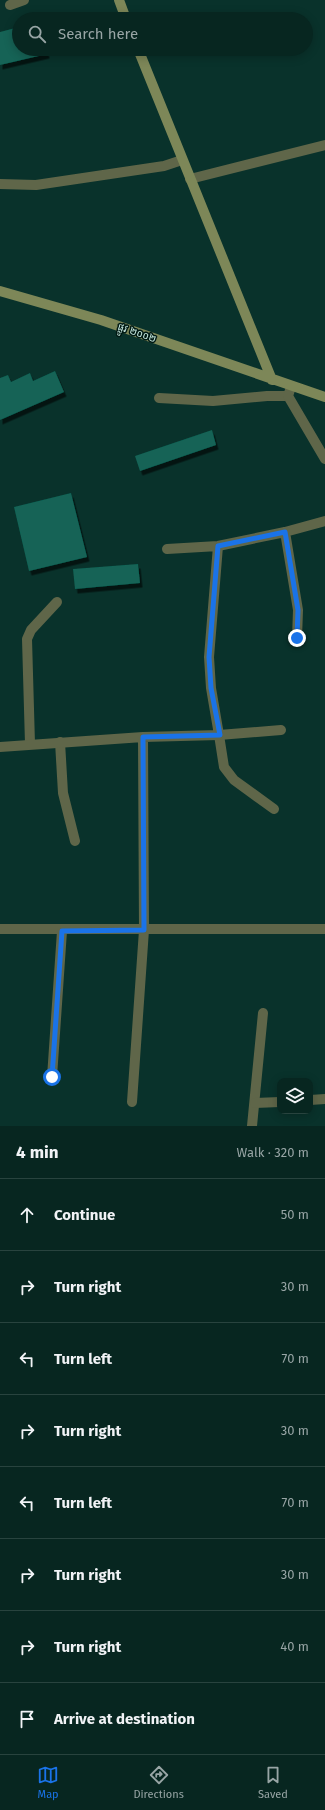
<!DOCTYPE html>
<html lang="en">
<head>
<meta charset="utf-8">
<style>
	:root { --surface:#072620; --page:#102e29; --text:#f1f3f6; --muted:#98a5a5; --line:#28433e; --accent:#1a73e8 }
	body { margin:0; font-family:"Fira Sans","Noto Sans Khmer",sans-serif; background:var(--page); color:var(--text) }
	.controls { position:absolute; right:12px; bottom:12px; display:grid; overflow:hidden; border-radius:8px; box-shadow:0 2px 10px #0003 }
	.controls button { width:36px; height:36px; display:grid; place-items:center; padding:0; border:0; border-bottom:1px solid var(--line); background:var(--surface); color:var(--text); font:20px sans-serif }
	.stop { position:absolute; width:12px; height:12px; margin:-9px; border:3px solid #1a73e8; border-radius:50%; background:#fff }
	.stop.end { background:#1a73e8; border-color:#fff; box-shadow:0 1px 4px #0008 }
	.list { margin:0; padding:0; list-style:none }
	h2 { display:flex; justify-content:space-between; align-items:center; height:52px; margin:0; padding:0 16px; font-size:17px }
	h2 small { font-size:13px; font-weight:400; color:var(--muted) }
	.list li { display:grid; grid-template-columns:26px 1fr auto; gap:12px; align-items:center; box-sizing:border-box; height:72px; padding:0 16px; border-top:1px solid var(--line) }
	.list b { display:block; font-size:15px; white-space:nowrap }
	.list em { font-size:13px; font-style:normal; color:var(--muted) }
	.icon { flex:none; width:22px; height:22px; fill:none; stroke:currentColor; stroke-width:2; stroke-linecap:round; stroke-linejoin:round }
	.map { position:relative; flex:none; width:325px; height:1126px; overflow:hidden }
	.search { position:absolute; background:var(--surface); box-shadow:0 2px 10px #0003; left:12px; right:12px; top:12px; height:44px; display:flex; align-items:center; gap:10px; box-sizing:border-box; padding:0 14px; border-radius:22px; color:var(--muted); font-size:15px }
	.sheet { height:628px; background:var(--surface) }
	nav { display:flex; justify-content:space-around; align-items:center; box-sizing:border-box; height:56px; border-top:1px solid var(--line); background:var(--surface); font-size:11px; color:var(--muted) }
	nav a { display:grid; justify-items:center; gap:2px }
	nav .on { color:var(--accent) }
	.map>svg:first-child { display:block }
	.building { fill:#126456; filter:url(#shadow) }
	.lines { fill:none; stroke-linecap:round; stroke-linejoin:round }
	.lane { stroke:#5f6649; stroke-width:10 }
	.street { stroke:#5f6649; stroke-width:10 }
	.secondary { stroke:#7d8758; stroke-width:10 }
	.route { stroke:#1a73e8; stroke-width:5 }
	.labels { text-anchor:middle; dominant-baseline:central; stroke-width:3; stroke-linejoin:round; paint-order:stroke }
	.street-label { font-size:10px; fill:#cdf0e7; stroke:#001913 }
</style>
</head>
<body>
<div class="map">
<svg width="325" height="1126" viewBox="0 0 325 1126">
	<defs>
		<filter id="shadow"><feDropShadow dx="2.5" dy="4.5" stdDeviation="0" flood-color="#0009"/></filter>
	</defs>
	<rect width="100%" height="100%" fill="#09322b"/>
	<path class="building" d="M19,27V49H46L47,54L0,65V32Z
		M55,371L64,392L0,420V378L8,375L11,382L30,373L33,381Z
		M212,430L216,445L140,471L135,456Z
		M71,493L87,557L29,571L14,507Z
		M138,564L140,583L75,589L73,569Z"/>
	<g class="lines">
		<path class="lane" d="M10,5L24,0
			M159,398L213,401L267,396H288
			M219,735L224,767L234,780L274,809
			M60,742L63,793L75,841
			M30,744L27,639L31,630L57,602
			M52,1077L62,931
			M252,1126L263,1013"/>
		<path class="street" d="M190,179L325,145
			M0,184L36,185L164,166L182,160
			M291,387L288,396L325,459
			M285,532L298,610L297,638
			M218,546L209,657L211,688L219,735
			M167,549L218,546L285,532L325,521
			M0,747L143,737L219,735L281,730
			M0,929H325
			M310,1100L325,1099
			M132,1102L144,930L143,737
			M255,1103L280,1102"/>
		<path class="secondary" d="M119,0L126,19
			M138,49L272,380
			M0,291L101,320L325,397"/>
	</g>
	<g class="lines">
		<path class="route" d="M52,1077L62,931L144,930L143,737L220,735L211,688L209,657L218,546L285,532L298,610L297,638"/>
	</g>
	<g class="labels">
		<g class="street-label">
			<text transform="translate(137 333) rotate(19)">ផ្លូវ ២០០២</text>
		</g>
	</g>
</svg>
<div class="controls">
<button><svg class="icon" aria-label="layers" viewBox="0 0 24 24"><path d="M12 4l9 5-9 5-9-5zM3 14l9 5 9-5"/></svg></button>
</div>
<div class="stop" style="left:52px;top:1077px"></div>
<div class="stop end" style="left:297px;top:638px"></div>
<div class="search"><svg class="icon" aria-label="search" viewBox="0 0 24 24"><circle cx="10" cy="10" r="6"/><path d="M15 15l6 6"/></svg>Search here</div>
</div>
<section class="sheet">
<h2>4 min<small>Walk · 320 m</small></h2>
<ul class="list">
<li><svg class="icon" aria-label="ahead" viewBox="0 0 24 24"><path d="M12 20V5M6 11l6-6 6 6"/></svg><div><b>Continue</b></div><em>50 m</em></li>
<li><svg class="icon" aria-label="right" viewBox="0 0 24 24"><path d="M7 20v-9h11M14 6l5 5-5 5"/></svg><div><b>Turn right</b></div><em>30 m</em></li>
<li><svg class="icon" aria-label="left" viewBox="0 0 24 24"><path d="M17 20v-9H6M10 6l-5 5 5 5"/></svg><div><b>Turn left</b></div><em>70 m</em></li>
<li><svg class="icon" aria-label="right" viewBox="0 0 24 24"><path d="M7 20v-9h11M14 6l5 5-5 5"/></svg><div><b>Turn right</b></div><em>30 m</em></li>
<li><svg class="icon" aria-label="left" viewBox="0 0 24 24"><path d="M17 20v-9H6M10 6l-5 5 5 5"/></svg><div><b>Turn left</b></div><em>70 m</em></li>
<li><svg class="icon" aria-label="right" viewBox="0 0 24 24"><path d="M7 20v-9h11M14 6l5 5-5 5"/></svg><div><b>Turn right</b></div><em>30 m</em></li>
<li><svg class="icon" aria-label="right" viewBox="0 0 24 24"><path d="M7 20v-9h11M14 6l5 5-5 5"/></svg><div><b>Turn right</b></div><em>40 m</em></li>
<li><svg class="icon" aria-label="arrive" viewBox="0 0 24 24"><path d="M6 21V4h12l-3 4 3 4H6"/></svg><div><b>Arrive at destination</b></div></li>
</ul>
</section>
<nav>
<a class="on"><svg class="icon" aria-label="map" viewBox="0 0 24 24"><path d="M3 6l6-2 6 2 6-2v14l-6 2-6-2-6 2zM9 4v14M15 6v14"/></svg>Map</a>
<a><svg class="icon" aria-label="directions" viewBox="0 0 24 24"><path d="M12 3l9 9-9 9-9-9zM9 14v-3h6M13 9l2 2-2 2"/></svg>Directions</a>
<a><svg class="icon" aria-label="saved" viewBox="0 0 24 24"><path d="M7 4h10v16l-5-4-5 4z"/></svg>Saved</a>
</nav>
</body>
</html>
